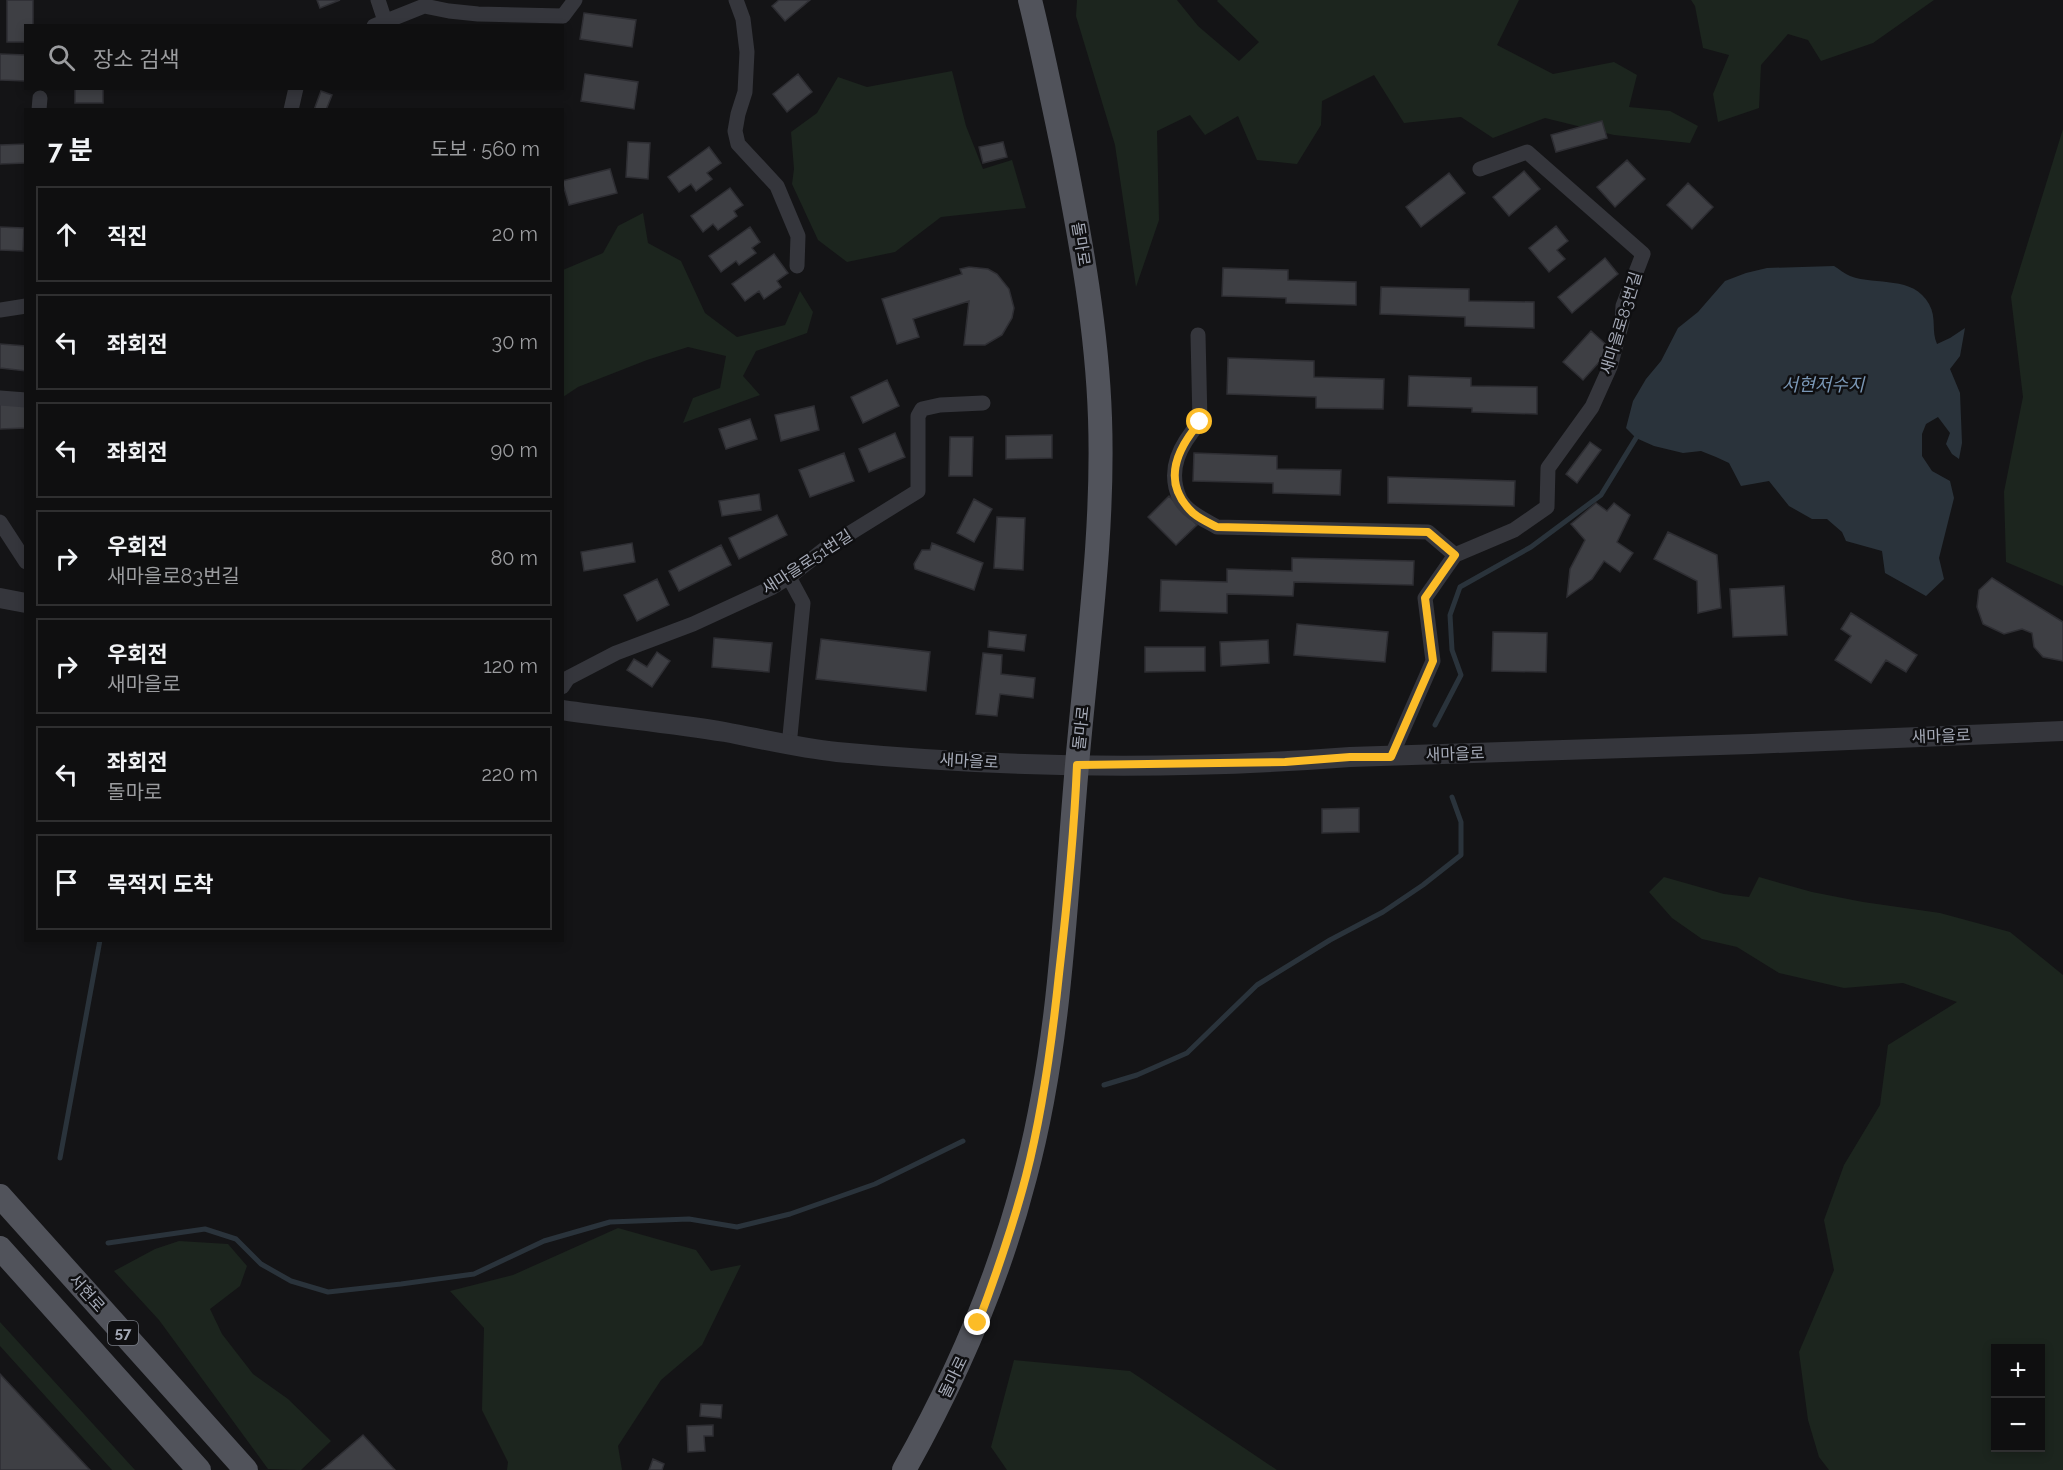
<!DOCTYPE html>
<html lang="ko">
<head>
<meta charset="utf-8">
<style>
	:root { --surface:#0f0f10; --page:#181819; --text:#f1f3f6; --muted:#9b9c9f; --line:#2f2f30 }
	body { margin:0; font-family:Raleway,"Noto Sans KR",sans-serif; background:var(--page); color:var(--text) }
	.controls { position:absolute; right:18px; bottom:18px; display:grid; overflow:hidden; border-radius:0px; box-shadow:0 3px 9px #0003 }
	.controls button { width:54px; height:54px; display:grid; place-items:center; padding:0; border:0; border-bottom:2px solid var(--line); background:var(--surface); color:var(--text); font:30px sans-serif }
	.stop { position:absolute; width:18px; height:18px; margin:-14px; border:4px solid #fcbc27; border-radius:50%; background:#fff }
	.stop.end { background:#fcbc27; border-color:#fff; box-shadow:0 2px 6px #0008 }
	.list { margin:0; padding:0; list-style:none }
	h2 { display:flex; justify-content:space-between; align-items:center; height:78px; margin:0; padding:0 24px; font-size:26px }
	h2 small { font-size:20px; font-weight:400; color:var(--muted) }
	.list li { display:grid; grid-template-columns:39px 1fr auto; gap:18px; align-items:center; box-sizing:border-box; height:96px; margin:0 12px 12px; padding:0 12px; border:2px solid var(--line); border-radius:0px }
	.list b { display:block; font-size:22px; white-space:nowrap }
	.list p { margin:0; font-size:20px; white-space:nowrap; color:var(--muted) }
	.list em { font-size:20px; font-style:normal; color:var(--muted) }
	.icon { flex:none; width:33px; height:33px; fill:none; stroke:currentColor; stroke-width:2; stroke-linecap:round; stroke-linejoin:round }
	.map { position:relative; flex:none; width:2063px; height:1470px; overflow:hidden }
	.search { position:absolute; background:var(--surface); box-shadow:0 3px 9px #0003; left:24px; top:24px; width:540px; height:66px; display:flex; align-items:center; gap:15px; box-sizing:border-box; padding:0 21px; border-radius:0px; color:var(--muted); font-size:22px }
	.panel { position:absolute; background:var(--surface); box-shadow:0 3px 9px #0003; left:24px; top:108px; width:540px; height:834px; border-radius:0px }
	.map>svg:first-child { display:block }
	.green { fill:#1c251e; fill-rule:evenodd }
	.water { fill:#2a333b }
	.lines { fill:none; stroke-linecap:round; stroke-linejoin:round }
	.stream { stroke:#2a333b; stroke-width:5 }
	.building { fill:#3e3f44; stroke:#2e2e33; stroke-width:1.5 }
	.minor { stroke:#35363c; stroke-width:15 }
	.tertiary { stroke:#35363c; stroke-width:20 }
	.primary { stroke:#51535b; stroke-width:24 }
	.route { stroke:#fcbc27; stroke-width:8 }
	.labels { text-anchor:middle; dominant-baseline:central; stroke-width:5; stroke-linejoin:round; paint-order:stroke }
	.shield { fill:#0f0f11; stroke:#787c85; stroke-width:1.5 }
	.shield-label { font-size:15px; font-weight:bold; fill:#a5aab7 }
	.street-label { font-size:16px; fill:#a5aab7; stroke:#0f0f11 }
	.water-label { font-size:18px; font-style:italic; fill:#7a97b5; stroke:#0f0f11 }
</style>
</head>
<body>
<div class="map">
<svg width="2063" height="1470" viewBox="0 0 2063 1470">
	<rect width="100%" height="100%" fill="#141416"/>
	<path class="green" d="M1077,0H1177L1198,26L1239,61L1259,42L1217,1L1218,0H1519L1497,45L1553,74L1614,62L1637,75L1629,107L1670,111L1698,126L1690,143L1614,135L1545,118L1493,138L1461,117L1404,123L1374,75L1322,101L1321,125L1297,164L1257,160L1238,116L1205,135L1190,115L1157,131L1159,220L1136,287L1115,145L1076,16Z
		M1691,0H1934L1873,43L1821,61L1808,40L1788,34L1761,65L1759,108L1718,122L1713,94L1729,55L1703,48L1695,6Z
		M952,71L966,126L983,169L1012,160L1026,208L941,217L895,252L847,262L818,240L792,184L794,169L791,132L817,113L838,77L867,87Z
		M2063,129V586L2006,562L2004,492L2023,397L2011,297Z
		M643,213L648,243L681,261L705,313L737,337L785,325L800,291L813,312L807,333L756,351L743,376L760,395L683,423L693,398L720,388L726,356L688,347L647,360L578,387L563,397V270L603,253L618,226Z
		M1664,877L1724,894L1749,897L1759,877L1812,892L1863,902L1940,913L2010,932L2063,975V1470H1829L1819,1457L1808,1420L1799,1352L1834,1270L1824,1220L1844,1165L1880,1105L1888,1045L1957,1002L1903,983L1844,988L1779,973L1737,947L1702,939L1672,918L1649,892ZM1996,1348H2040V1448H1996Z
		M618,1228L696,1250L711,1271L741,1265L702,1345L661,1380L618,1446L622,1470H507L508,1462L482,1410L484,1328L450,1291L513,1275Z
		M179,1241L228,1244L247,1266L240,1286L210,1309L222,1334L253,1374L288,1399L331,1441L301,1470L268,1469L159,1320L114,1271L155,1249Z
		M0,1323V1322L135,1470H112L0,1346Z
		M1014,1360L1130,1371L1277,1470H1007L991,1447Z"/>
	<path class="water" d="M1834,266C1839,269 1845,274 1850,276C1877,286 1913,275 1929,304C1937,318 1931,331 1937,344L1950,338L1965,328L1960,356L1950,369L1960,393L1962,443L1959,459L1952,454L1946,444L1950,433L1938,417L1926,424L1922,434V456L1932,471L1950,481L1954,498L1939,558L1944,579L1926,596L1885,573L1882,551L1846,541L1842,532L1827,519H1812L1789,506L1769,481L1741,486L1729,463L1716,457L1701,451L1683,453L1654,446L1636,438L1626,428L1633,401L1646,379L1661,361L1678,328L1698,312L1725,281L1746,273L1767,268Z"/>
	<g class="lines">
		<path class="stream" d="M1435,725L1461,675L1452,650L1450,615L1460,587L1531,547L1601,495L1636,438
			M1104,1085L1137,1075L1187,1053L1257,985L1330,940L1383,912L1423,885L1461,855V822L1452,797
			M60,1158L100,940
			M108,1243L205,1229L236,1239L261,1264L291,1281L328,1292L401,1284L474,1274L544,1241L610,1222L689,1219L737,1227L790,1214L875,1184L963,1141"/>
	</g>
	<path class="building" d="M7,0H33V26H26V42H7Z
		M317,0H340L320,8Z
		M779,0H810L785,21L772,6Z
		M584,13L636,20L632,47L580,39Z
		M0,54L26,55V81L0,80Z
		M585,74L638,82L634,109L581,101Z
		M798,74L812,92L787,112L773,94Z
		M75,88H103V103H75Z
		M321,91L332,95L326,110H314Z
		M1602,121L1607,138L1556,152L1551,135Z
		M628,142L650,143L648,179L626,177Z
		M1003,142L1007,157L983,163L979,147Z
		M26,144V163L0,164V145Z
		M709,147L721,163L707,173L712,179L696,191L691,184L679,192L668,177Z
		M1627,160L1645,179L1615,207L1597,187Z
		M610,169L617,193L569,205L562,181Z
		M1524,171L1540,189L1509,216L1493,197Z
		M1449,173L1465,193L1421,227L1406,207Z
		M1688,183L1713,207L1692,229L1667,205Z
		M730,188L743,205L734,211L737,216L718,230L713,224L703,232L691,216Z
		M1556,226L1568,241L1557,250L1565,259L1549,272L1529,248Z
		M0,227L24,228L23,251L0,250Z
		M750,227L760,242L752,248L756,253L739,265L736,261L721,272L709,256Z
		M774,254L788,273L777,281L781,287L764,299L759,291L745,301L732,284Z
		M1605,258L1618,274L1572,313L1558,297Z
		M969,267L988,269L997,274L1009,289L1014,308L1012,318L1002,335L985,345H964L969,301L913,319L919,337L897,344L882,299L962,274L960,269Z
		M1223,268L1288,270V280L1356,282V305L1286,303V298L1222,296Z
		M1381,287L1469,289V301L1534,302V328L1465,326V317L1380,314Z
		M1591,331L1611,349L1583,380L1563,362Z
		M0,344L26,346V371L0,368Z
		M1228,358L1314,361V377L1384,379L1383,409L1316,408V397L1227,394Z
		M1409,376L1471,378V386L1537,387V414L1472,412V408L1408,406Z
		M887,380L899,406L863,423L851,397Z
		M0,403H25L26,428L0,429Z
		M814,406L819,430L781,441L775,415Z
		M750,419L757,439L726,449L719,429Z
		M895,433L905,457L869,472L859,449Z
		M1052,435V458L1006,459V436Z
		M950,437H973L972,476H949Z
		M1590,442L1601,450L1577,483L1566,474Z
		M844,453L854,481L810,497L799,470Z
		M1194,453L1277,456V469L1341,470L1340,495L1273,493V483L1193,481Z
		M1388,477L1515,481L1514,506L1388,503Z
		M759,494L761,510L722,516L719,501Z
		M1169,496L1197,525L1176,545L1148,517Z
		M974,499L992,509L974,542L957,533Z
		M1596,503L1607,511L1614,503L1630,515L1617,542L1633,553L1620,572L1604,561L1592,579L1567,597L1570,569L1585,540L1571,524Z
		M777,515L787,535L739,559L729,538Z
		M997,517L1025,518L1023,570L994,568Z
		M1668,532L1717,555L1721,608L1698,613L1697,581L1654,559Z
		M632,543L635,562L584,571L581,552Z
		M932,543L983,563L974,590L915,569L914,564L922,550H930Z
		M721,545L731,565L679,591L669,571Z
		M1292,558L1414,561L1413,585L1294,582L1293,596L1227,594V613L1160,611L1161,580L1227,582V569L1292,571Z
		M1992,578L2063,622V661L2043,657L2034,647L2032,633L2022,629L2004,634L1983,624L1977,607L1979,590Z
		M657,579L669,605L637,621L624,595Z
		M1784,586L1787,635L1733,637L1730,589Z
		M1851,613L1917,655L1906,672L1886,660L1871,683L1835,660L1851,636L1841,629Z
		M1297,624L1388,632L1385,662L1294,655Z
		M989,631L1026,635L1024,651L988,647Z
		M1493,632L1547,633L1546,672L1492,671Z
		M714,638L772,643L769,672L712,667Z
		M821,639L930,652L926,691L816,679Z
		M1268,640L1269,663L1221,666L1220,642Z
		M1145,647H1205V671L1145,672Z
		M657,652L670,661L652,687L627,670L634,659L647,667Z
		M983,653L1002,655L1001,674L1035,678L1033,698L1000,694L997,716L976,714Z
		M1359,808V832L1322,833V809Z
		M0,1374L90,1470H0Z
		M701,1404L722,1405L721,1418L700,1416Z
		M713,1425V1436H704L705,1451L688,1452L687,1426Z
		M363,1435L395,1470H322Z
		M653,1459L664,1464L662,1470H649Z"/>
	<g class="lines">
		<path class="minor" d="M378,0L385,21
			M736,0L743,19L747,52L745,92L738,114L735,131L738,144L777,186L798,236L797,266
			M374,26L424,6L449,11L478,14L563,16L575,0
			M39,110L40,98
			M291,110L296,88
			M0,310L26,306
			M1198,335L1200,422C1181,444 1166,469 1180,499C1187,512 1205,520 1217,527L1428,532L1455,555
			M0,398L26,400
			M0,522L26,562
			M789,577L803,603L789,746
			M562,687L568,678L616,653L693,624L771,588L789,577L826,548L918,491V416L922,409L940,405L983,403
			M1391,757L1433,661L1425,598L1455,555L1514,530L1547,507L1548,468L1592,407L1610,367L1622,322L1623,306L1643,254L1527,152L1480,169"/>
		<path class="tertiary" d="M0,598L26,603
			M562,710C616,718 671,723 725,732C762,739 799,748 837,752C1005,768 1181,770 1350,757L1751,744L2063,731"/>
		<path class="primary" d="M0,1196L246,1470
			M0,1248L199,1470
			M904,1470C957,1376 998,1282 1025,1177C1061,1043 1065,903 1077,765C1087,649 1104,534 1100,418C1097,329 1081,242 1064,155C1053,103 1043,52 1030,0"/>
	</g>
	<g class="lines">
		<path class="route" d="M978,1323C996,1275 1013,1226 1026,1176C1043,1110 1052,1042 1059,974C1067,905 1074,835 1077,765L1285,762L1350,757H1391L1433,661L1425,598L1455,555L1428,532L1217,527C1209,523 1200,519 1193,513C1161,483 1176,450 1200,422"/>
	</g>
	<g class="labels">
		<rect class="shield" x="108" y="1321" width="30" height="24" rx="4.5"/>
		<g class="shield-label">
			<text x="123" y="1333">57</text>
		</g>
		<g class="street-label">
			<text transform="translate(1081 244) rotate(81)">돌마로</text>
			<text transform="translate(1621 323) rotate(-73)">새마을로83번길</text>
			<text transform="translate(807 562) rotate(-33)">새마을로51번길</text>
			<text transform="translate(1081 728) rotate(-84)">돌마로</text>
			<text transform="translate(1941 736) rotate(-2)">새마을로</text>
			<text transform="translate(1455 754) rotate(-2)">새마을로</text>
			<text transform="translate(969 761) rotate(3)">새마을로</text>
			<text transform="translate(87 1293) rotate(48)">서현로</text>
			<text transform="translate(953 1377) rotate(-64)">돌마로</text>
		</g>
		<g class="water-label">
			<text x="1823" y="384">서현저수지</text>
		</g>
	</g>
</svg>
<div class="controls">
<button>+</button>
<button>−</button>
</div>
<div class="stop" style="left:1200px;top:422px"></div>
<div class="stop end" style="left:978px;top:1323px"></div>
<div class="search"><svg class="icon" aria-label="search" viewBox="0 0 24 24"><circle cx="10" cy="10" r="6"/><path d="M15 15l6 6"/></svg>장소 검색</div>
<section class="panel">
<h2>7 분<small>도보 · 560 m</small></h2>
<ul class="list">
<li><svg class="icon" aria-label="ahead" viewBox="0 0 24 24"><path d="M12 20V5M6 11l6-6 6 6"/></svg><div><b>직진</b></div><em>20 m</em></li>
<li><svg class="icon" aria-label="left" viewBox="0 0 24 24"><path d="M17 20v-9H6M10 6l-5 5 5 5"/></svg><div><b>좌회전</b></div><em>30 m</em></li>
<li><svg class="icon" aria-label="left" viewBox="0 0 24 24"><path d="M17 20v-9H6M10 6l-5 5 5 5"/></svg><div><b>좌회전</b></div><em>90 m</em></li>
<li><svg class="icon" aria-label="right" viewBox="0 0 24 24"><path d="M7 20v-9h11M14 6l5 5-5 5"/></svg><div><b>우회전</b><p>새마을로83번길</p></div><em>80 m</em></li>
<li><svg class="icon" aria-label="right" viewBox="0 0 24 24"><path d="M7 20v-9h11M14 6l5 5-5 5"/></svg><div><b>우회전</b><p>새마을로</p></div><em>120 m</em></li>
<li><svg class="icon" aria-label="left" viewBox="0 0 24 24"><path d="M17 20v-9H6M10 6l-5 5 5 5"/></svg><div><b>좌회전</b><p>돌마로</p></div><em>220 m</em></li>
<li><svg class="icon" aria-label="arrive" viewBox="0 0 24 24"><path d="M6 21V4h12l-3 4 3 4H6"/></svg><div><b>목적지 도착</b></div></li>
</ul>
</section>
</div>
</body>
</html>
